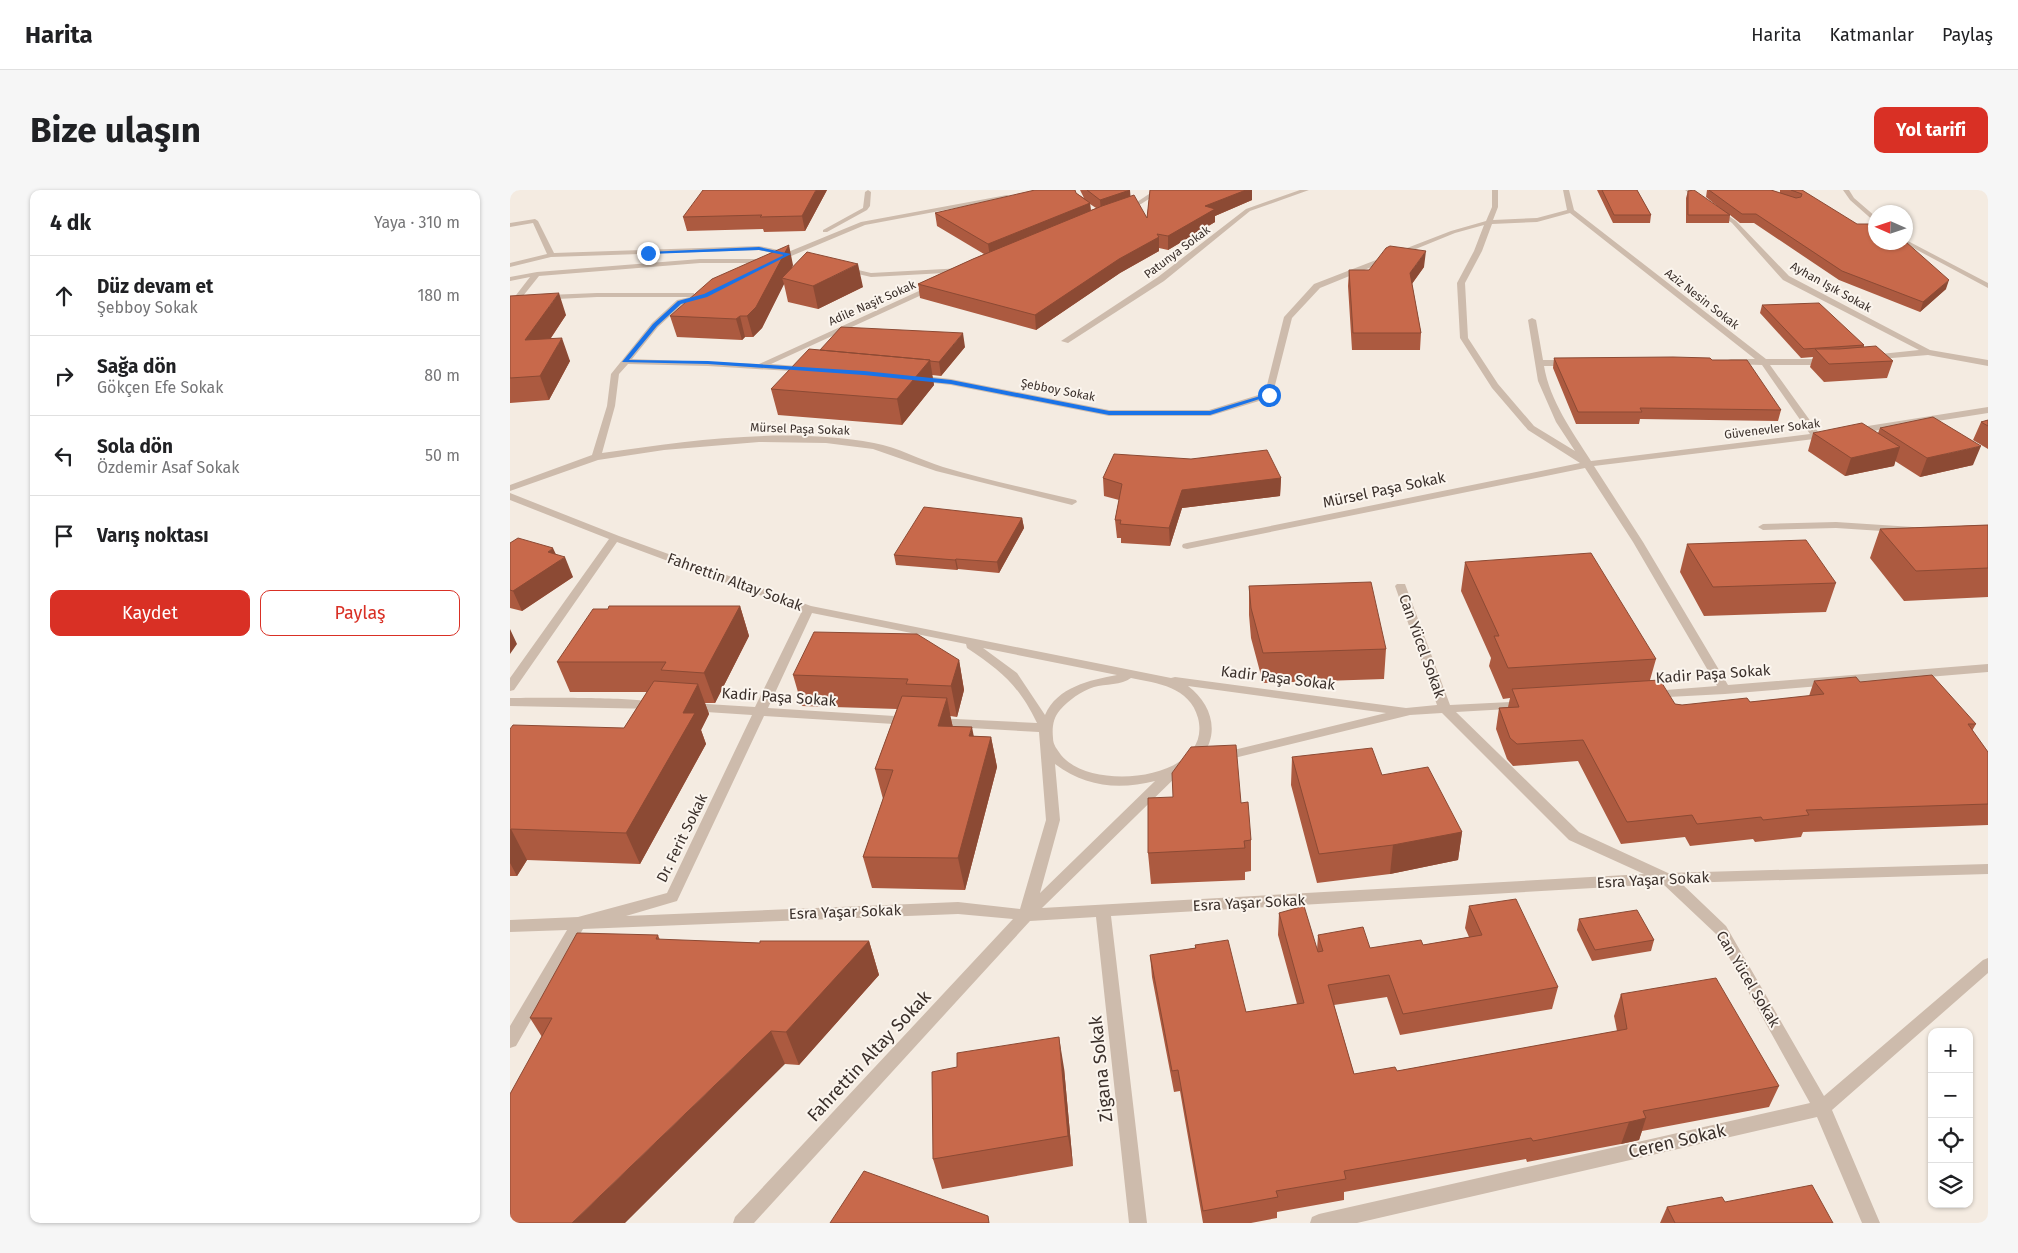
<!DOCTYPE html>
<html lang="tr">
<head>
<meta charset="utf-8">
<style>
	:root { --surface:#fff; --page:#f6f6f6; --text:#202124; --muted:#757577; --line:#e0e0e0; --accent:#d93025 }
	body { margin:0; font-family:"Fira Sans",sans-serif; background:var(--page); color:var(--text) }
	.controls { position:absolute; right:15px; bottom:15px; display:grid; overflow:hidden; border-radius:10px; box-shadow:0 1px 4px #0004 }
	.controls button { width:45px; height:45px; display:grid; place-items:center; padding:0; border:0; border-bottom:1px solid var(--line); background:var(--surface); color:var(--text); font:25px sans-serif }
	.compass { position:absolute; left:1358px; top:15px; width:45px; height:45px; border-radius:50%; background:var(--surface); box-shadow:0 1px 4px #0004; rotate:273deg }
	.stop { position:absolute; width:15px; height:15px; margin:-11px; border:4px solid #1a73e8; border-radius:50%; background:#fff }
	.stop.end { background:#1a73e8; border-color:#fff; box-shadow:0 1px 5px #0008 }
	.list { margin:0; padding:0; list-style:none }
	h2 { display:flex; justify-content:space-between; align-items:center; height:65px; margin:0; padding:0 20px; font-size:21px }
	h2 small { font-size:16px; font-weight:400; color:var(--muted) }
	.list li { display:grid; grid-template-columns:32px 1fr auto; gap:15px; align-items:center; box-sizing:border-box; height:80px; padding:0 20px; border-top:1px solid var(--line) }
	.list b { display:block; font-size:19px; white-space:nowrap }
	.list p { margin:0; font-size:16px; white-space:nowrap; color:var(--muted) }
	.list em { font-size:16px; font-style:normal; color:var(--muted) }
	.actions { display:flex; gap:10px; padding:15px 20px }
	.actions a { flex:1; padding:11px 0; border:1px solid var(--accent); border-radius:10px; text-align:center; font-size:18px; color:var(--accent) }
	.actions .main { background:var(--accent); color:#fff }
	.icon { flex:none; width:28px; height:28px; fill:none; stroke:currentColor; stroke-width:2; stroke-linecap:round; stroke-linejoin:round }
	.map { position:relative; flex:none; width:1478px; height:1033px; overflow:hidden; border-radius:10px }
	header { display:flex; align-items:center; gap:30px; box-sizing:border-box; height:70px; padding:0 25px; background:var(--surface); border-bottom:1px solid var(--line) }
	header strong { font-size:24px }
	nav { display:flex; gap:28px; margin-inline-start:auto; font-size:18px }
	.intro { display:flex; align-items:center; justify-content:space-between; box-sizing:border-box; height:120px; padding:0 30px }
	h1 { margin:0; font-size:35px }
	.button { padding:12px 22px; border-radius:10px; background:var(--accent); color:#fff; font-size:18px; font-weight:700 }
	main { display:flex; gap:30px; padding:0 30px }
	aside { flex:1; background:var(--surface); border-radius:10px; box-shadow:0 1px 4px #0004 }
	.map>svg:first-child { display:block }
	.lines { fill:none; stroke-linecap:round; stroke-linejoin:round }
	.minor { fill:#cdbbac; fill-rule:evenodd }
	.wall { fill:#ac5a40; fill-rule:evenodd }
	.shaded-wall { fill:#8c4a34 }
	.building { fill:#c8694b; stroke:#8c4a34 }
	.route { fill:#1a73e8 }
	.labels { text-anchor:middle; dominant-baseline:central; stroke-width:4; stroke-linejoin:round; paint-order:stroke }
	.far-street-label { font-size:12px; fill:#3b302b; stroke:#fbf5ee }
	.street-label { font-size:15px; fill:#3b302b; stroke:#fbf5ee }
	.near-street-label { font-size:18px; fill:#3b302b; stroke:#fbf5ee }
</style>
</head>
<body>
<header>
<strong>Harita</strong>
<nav><a>Harita</a><a>Katmanlar</a><a>Paylaş</a></nav>
</header>
<div class="intro"><h1>Bize ulaşın</h1><a class="button">Yol tarifi</a></div>
<main>
<aside>
<h2>4 dk<small>Yaya · 310 m</small></h2>
<ul class="list">
<li><svg class="icon" aria-label="ahead" viewBox="0 0 24 24"><path d="M12 20V5M6 11l6-6 6 6"/></svg><div><b>Düz devam et</b><p>Şebboy Sokak</p></div><em>180 m</em></li>
<li><svg class="icon" aria-label="right" viewBox="0 0 24 24"><path d="M7 20v-9h11M14 6l5 5-5 5"/></svg><div><b>Sağa dön</b><p>Gökçen Efe Sokak</p></div><em>80 m</em></li>
<li><svg class="icon" aria-label="left" viewBox="0 0 24 24"><path d="M17 20v-9H6M10 6l-5 5 5 5"/></svg><div><b>Sola dön</b><p>Özdemir Asaf Sokak</p></div><em>50 m</em></li>
<li><svg class="icon" aria-label="arrive" viewBox="0 0 24 24"><path d="M6 21V4h12l-3 4 3 4H6"/></svg><div><b>Varış noktası</b></div></li>
</ul>
<div class="actions"><a class="main">Kaydet</a><a>Paylaş</a></div>
</aside>
<div class="map">
<svg width="1478" height="1033" viewBox="0 0 1478 1033">
	<rect width="100%" height="100%" fill="#f4ebe1"/>
	<g class="lines">
		<path class="minor" d="M358,0L361,2L360,16L357,20L317,42H313V40L353,18L355,2Z
			M645,0H653L631,14L614,20L611,18L627,12Z
			M790,0H799L740,21L654,91L558,153L551,151L648,87L736,19Z
			M982,0H988V17L983,30L1027,28L1057,20L1053,0H1059L1064,20L1256,169H1319L1323,172L1319,175H1260L1309,243H1320V247L1084,276L1133,352L1218,495L1478,474V482L1215,504L1139,508L1137,505L1143,501L1207,496L1123,352L1075,278L677,359L673,358L672,356L673,354L677,353L1070,273L1018,240L982,198L950,148L947,93L964,61L974,35L945,43L810,98L782,128L762,207L700,226H599L441,195L406,191L402,188L406,185L441,189L599,220H699L755,203L774,127L804,94L941,41L976,31L982,17ZM1060,23L1245,169H1221L1218,170V174L1252,175L1300,244L1081,271C1062,241 1040,211 1034,176H1059L1063,173L1059,170H1033L1026,130L1022,128L1018,130L1028,191L1046,232L1065,261L1024,236L988,194L958,148L955,93L972,61L982,34L1027,32Z
			M1175,0H1182L1226,31L1279,86L1420,160L1478,170V176L1418,165L1358,170V166L1361,165L1409,160L1273,90L1222,33Z
			M1333,0H1339L1344,8L1366,27V33L1340,10Z
			M497,5L500,7L499,8L355,35L267,72L263,70L272,65L249,60L41,67L0,77V73L37,64L23,33L0,37V33L25,29L28,31L44,63L249,56L278,62L351,32Z
			M1396,50L1478,93V98L1394,53Z
			M190,69H259L263,71L259,73H190L29,86L13,106L87,103H184V106L198,104V108L173,114L148,137L122,169L249,174L422,95L429,97L261,174L300,177V181L297,182L198,176L118,174L109,184L105,216L92,263C181,250 275,237 364,253C388,257 410,270 433,277C476,290 521,299 566,310L567,312L562,315L426,281L363,259L316,253L249,252L154,260L88,270L0,301V295L82,265L97,216L101,184L142,133L167,110L180,107H87L7,111L3,109L20,87L0,91V87L27,82Z
			M331,76L361,83L453,78L457,80L453,82L361,87L331,80Z
			M1478,217V223L1345,244L1340,241L1345,238Z
			M0,303L109,346L301,416L661,488L665,487L896,518L927,515L885,396L887,394H895L940,515L1020,511L1022,514L1020,517L1016,518L946,522L1069,642L1158,683L1478,674V684L1171,693L1216,736L1314,906L1473,770L1478,768V783L1322,920L1370,1033H1352L1307,927L847,1033H800L802,1027L809,1024L1300,913L1206,744L1153,694L601,726L637,1033H619L586,727L520,731L244,1033H223L225,1027L503,729L448,724L73,739L6,856L0,858V836L57,740L0,742V730L68,727L157,703L242,525L181,521L175,517L181,513L245,517L292,421L107,352L4,500L0,501V488L99,349L0,310ZM302,423L456,454L457,458C491,481 508,494 527,533L425,528L419,532L425,536L529,542L536,630L510,719L448,712L116,726L167,711L254,526L400,535L406,531L400,527L258,518ZM473,458L607,485C580,490 547,497 535,525L507,483ZM621,488C647,493 680,497 688,528C704,589 583,604 551,565C547,559 543,555 543,548C542,538 543,528 550,520C559,510 571,501 584,497C595,494 612,495 621,488ZM678,496L876,523L707,564L705,567L707,570L712,571L900,525L932,523L1059,650L1134,684L532,718L672,581C678,577 686,573 691,567C711,543 701,513 678,496ZM545,574C575,597 609,600 645,591L530,703L550,630Z
			M1326,332L1403,337L1408,340L1403,343L1326,338L1253,340L1248,337L1253,334Z
			M0,508C20,508 145,506 152,515L146,519L0,516Z"/>
	</g>
	<path class="wall" d="M317,0L295,41L254,42L253,39L177,41L173,27Z
		M570,0H620V6L637,28L640,0H742V10L705,26V32L658,60L649,58V61L610,83L526,140L410,108L408,94L474,64L427,36L425,23L566,3L574,8ZM580,14L586,18L581,20Z
		M1087,0H1127L1141,25L1140,33H1103Z
		M1197,0H1261L1270,3V0H1292L1436,99L1410,122L1329,90L1244,33H1230L1220,25L1219,33H1176V8L1178,1L1212,20L1196,7Z
		M283,75L282,78L353,97L308,119L278,112L274,94L252,138L243,147H235L232,150L167,147L160,126Z
		M914,77L902,94L911,143L910,160H842L838,96L839,80H859Z
		M0,106L56,125L41,148L60,171L39,210L0,213Z
		M1252,115L1354,155V157L1383,171L1377,188L1314,192L1300,177L1303,167L1291,168L1250,123Z
		M455,157L431,186L422,185L424,195L392,235L268,225L261,199L310,160Z
		M1044,168L1202,170L1271,220L1268,231L1130,229L1129,234H1066L1043,178Z
		M1478,230V259L1463,250L1471,232Z
		M1370,238L1463,275L1410,287L1385,271L1384,276L1335,286L1298,261L1303,243H1368Z
		M593,288H771L770,306L672,318L660,356L611,353V348H607L605,330L609,310L594,306Z
		M512,328L514,338L489,383L448,379L447,380L386,375L384,365Z
		M1478,335V407L1394,411L1360,368L1370,339Z
		M0,353L63,387L12,421L0,418Z
		M1177,354L1326,393L1316,422L1194,426L1170,382Z
		M955,372L1146,469L1140,490L1165,514L1172,515L1240,512L1299,506L1304,491L1350,492L1466,534L1462,541L1478,562V635L1293,642L1291,647L1245,652L1243,649L1180,656L1175,647L1111,654L1068,571L1003,576L997,569L986,539L989,518L998,517L1000,508L993,509L979,476L981,468L951,401Z
		M739,396L876,459L874,489L753,493L741,448L739,425Z
		M230,416L239,446L205,513H195L199,524L191,540L196,554L130,674L17,670L7,686H0V539L114,538L137,502H60L47,472Z
		M449,470L454,500L447,527L440,526L443,537L464,546L481,547L487,577L455,700L362,698L353,667L373,609L365,579L387,519L292,516L283,485Z
		M782,567L872,585L952,642L948,670L880,684L807,693L781,595Z
		M731,613L741,650V681L735,682V690L641,694L638,663Z
		M959,716L1048,797L1042,819L890,845L877,807L824,815L844,884L887,881L1107,841L1104,826L1111,804L1269,896L1259,917L1132,941L1129,950L1111,954L1017,972L1016,969L834,1002V1010L767,1022V1028L741,1033H693L670,901L664,902L642,787L640,765L685,758V755L736,822L787,814L768,745L769,723L807,760L808,745L860,758L913,755L959,747L955,738Z
		M1069,729L1144,750L1141,761L1082,771L1067,740Z
		M148,745L150,750L250,753L359,751L369,785L289,875L275,874L32,847L20,828Z
		M554,878L563,976L432,999L423,969Z
		M1215,1012L1323,1033H1150L1157,1017Z"/>
	<path class="shaded-wall" d="M306,0H317L295,41L292,26Z
		M620,0L621,12L591,22L590,10Z
		M736,0H742V10L705,26V32L658,60V46L695,16Z
		M580,13L581,26L480,67L478,54Z
		M649,47V61L610,83L526,140L525,125L609,69Z
		M279,55L283,75L276,89L272,88L274,94L252,138L243,147L237,126Z
		M916,61L914,77L898,99L900,83Z
		M348,74L353,97L308,119L303,96Z
		M1439,90L1436,99L1410,122L1413,112Z
		M49,103L56,125L24,173L15,150Z
		M230,126L235,147L232,150L226,129Z
		M453,143L455,157L431,186L429,172Z
		M52,148L60,171L39,210L30,186Z
		M420,170L424,195L392,235L387,209Z
		M1471,256L1463,275L1410,287L1417,268Z
		M1390,257L1384,276L1335,286L1341,268Z
		M771,288L770,306L672,318L660,356L659,338L672,300Z
		M512,328L514,338L489,383L487,372Z
		M43,358L49,371L55,367L63,387L12,421L3,401L38,362Z
		M446,369L448,379L447,380L445,370Z
		M230,416L239,446L205,513L194,483Z
		M0,439L7,454L0,464Z
		M449,470L454,500L447,527L441,496Z
		M188,494L199,524L191,540L196,554L130,674L116,643L173,523Z
		M437,508L443,539L428,536Z
		M462,537L468,568L459,546Z
		M481,547L487,577L455,700L448,668Z
		M1,639L17,670L7,686L0,673V640Z
		M952,642L948,670L880,684L883,655Z
		M359,751L369,785L289,875L276,842Z
		M261,841L275,874L115,1033H62Z
		M549,847L554,878L563,976L558,946Z
		M1136,928L1129,950L1111,954L1119,932Z"/>
	<path class="building" d="M193,0H306L292,26L250,27L252,25L173,27Z
		M525,0H565L566,3L580,13L478,54L425,23Z
		M577,0H620L590,10Z
		M640,0H736L695,16L705,19L658,46L647,44L649,47L609,69L525,125L408,94L463,69L592,16L624,5L637,28Z
		M1092,0H1127L1141,25H1104Z
		M1184,0L1220,25H1178V1Z
		M1199,0H1261L1286,8L1291,7L1292,4L1281,0H1292L1347,34H1366V52H1396L1439,90L1413,112L1332,81L1246,24H1232Z
		M279,55L246,117L237,126H230L226,129L160,126L202,89Z
		M880,56L916,61L900,83L911,143H843L839,80H859L876,58Z
		M297,62L348,74L303,96L272,88Z
		M49,103L15,150L52,148L30,186L0,188V106Z
		M1309,113L1354,155L1294,159L1252,115Z
		M331,137L453,143L429,172L420,171V170L310,160Z
		M1366,156L1383,171L1319,174L1305,159H1329Z
		M299,159L420,170L387,209L261,199Z
		M1163,167L1200,168L1202,170H1237L1271,220L1130,218L1132,222H1068L1044,168Z
		M1423,227L1471,256L1417,268L1370,238Z
		M1478,230V236L1471,232Z
		M1352,233L1390,257L1341,268L1303,243Z
		M757,260L771,288L672,300L659,338L610,334L611,330H605L612,294L593,288L604,264L681,269Z
		M414,317L512,328L487,372L446,369L445,370L384,365Z
		M1478,335V378L1406,381L1370,339Z
		M8,348L43,358L38,362L55,367L3,401L0,400V353Z
		M1296,350L1326,393L1203,397L1177,354Z
		M1081,363L1146,469L998,478L984,446H989L955,372Z
		M861,392L876,459L753,463L741,418L739,396Z
		M99,416H230L194,483L151,480L156,472H47L83,419H98Z
		M304,442L407,444L449,470L441,496L396,494L398,489L283,485Z
		M1422,485L1466,534H1458L1478,562V614L1296,620L1299,625L1253,630L1251,627L1187,634L1182,625L1117,632L1073,550L1007,554L1000,548L989,518L1009,517L1002,499L1150,490L1165,514L1172,515L1237,508L1240,512L1314,504L1304,491L1346,487L1350,492Z
		M144,491L188,494L173,523H185L116,643L1,639L0,640V539L3,535L114,538Z
		M392,506L437,508L428,536L462,537L459,546L481,547L448,668L353,667L383,580L365,579Z
		M726,555L731,613L738,612L741,650L734,651L735,658L638,663V608L663,607L662,583L681,557Z
		M862,558L872,585L918,577L952,642L883,655L809,664L782,567Z
		M1006,709L1048,797L893,824L879,785L818,795L844,884L885,877L887,881L1117,839L1111,804L1206,788L1269,896L1133,921L1136,928L1119,932L1023,951L1021,948L834,981L836,989L766,1001L768,1007L693,1021L668,880L662,881L640,765L686,758L685,755L718,750L736,822L794,813L769,723L794,716L808,762L813,761L808,745L853,737L860,758L911,750L913,755L972,745L959,716Z
		M1127,720L1144,750L1085,760L1069,729Z
		M67,743L148,745L146,749L250,753V751H359L276,842L261,841L62,1033H0V904L42,828H20Z
		M549,847L558,946L423,969L422,882L447,877V863Z
		M354,981L478,1026L479,1033H320Z
		M1302,995L1323,1033H1165L1157,1017L1212,1007L1215,1012Z"/>
	<path class="route" d="M249,57L281,64L197,107L171,114L147,136L119,170L198,171L354,181L441,190L599,221H700L757,204L762,205L700,225H599L441,194L354,185L198,174L112,172L143,134L168,111L194,104L274,65L249,60L138,64L136,62Z"/>
	<g class="labels">
		<g class="far-street-label">
			<text transform="translate(667 62) rotate(-37)">Patunya Sokak</text>
			<text transform="translate(1321 97) rotate(29)">Ayhan Işık Sokak</text>
			<text transform="translate(1192 109) rotate(38)">Aziz Nesin Sokak</text>
			<text transform="translate(362 113) rotate(-24)">Adile Naşit Sokak</text>
			<text transform="translate(548 200) rotate(11)">Şebboy Sokak</text>
			<text transform="translate(290 239) rotate(2)">Mürsel Paşa Sokak</text>
			<text transform="translate(1262 239) rotate(-7)">Güvenevler Sokak</text>
		</g>
		<g class="street-label">
			<text transform="translate(874 300) rotate(-12)">Mürsel Paşa Sokak</text>
			<text transform="translate(225 392) rotate(20)">Fahrettin Altay Sokak</text>
			<text transform="translate(912 456) rotate(70)">Can Yücel Sokak</text>
			<text transform="translate(1203 484) rotate(-4)">Kadir Paşa Sokak</text>
			<text transform="translate(768 488) rotate(7)">Kadir Paşa Sokak</text>
			<text transform="translate(269 507) rotate(4)">Kadir Paşa Sokak</text>
			<text transform="translate(172 648) rotate(-64)">Dr. Ferit Sokak</text>
			<text transform="translate(1143 690) rotate(-3)">Esra Yaşar Sokak</text>
			<text transform="translate(739 713) rotate(-3)">Esra Yaşar Sokak</text>
			<text transform="translate(335 722) rotate(-2)">Esra Yaşar Sokak</text>
			<text transform="translate(1238 789) rotate(59)">Can Yücel Sokak</text>
		</g>
		<g class="near-street-label">
			<text transform="translate(359 866) rotate(-47)">Fahrettin Altay Sokak</text>
			<text transform="translate(591 879) rotate(-96)">Zigana Sokak</text>
			<text transform="translate(1167 951) rotate(-13)">Ceren Sokak</text>
		</g>
	</g>
</svg>
<div class="controls">
<button>+</button>
<button>−</button>
<button><svg class="icon" aria-label="locate" viewBox="0 0 24 24"><circle cx="12" cy="12" r="6"/><path d="M12 2v4M12 18v4M2 12h4M18 12h4"/></svg></button>
<button><svg class="icon" aria-label="layers" viewBox="0 0 24 24"><path d="M12 4l9 5-9 5-9-5zM3 14l9 5 9-5"/></svg></button>
</div>
<svg class="compass" viewBox="-18 -18 36 36"><path d="M0-13l5 13h-10z" fill="#e53935"/><path d="M0 13l5-13h-10z" fill="#757577"/></svg>
<div class="stop" style="left:759px;top:205px"></div>
<div class="stop end" style="left:138px;top:63px"></div>
</div>
</main>
</body>
</html>
